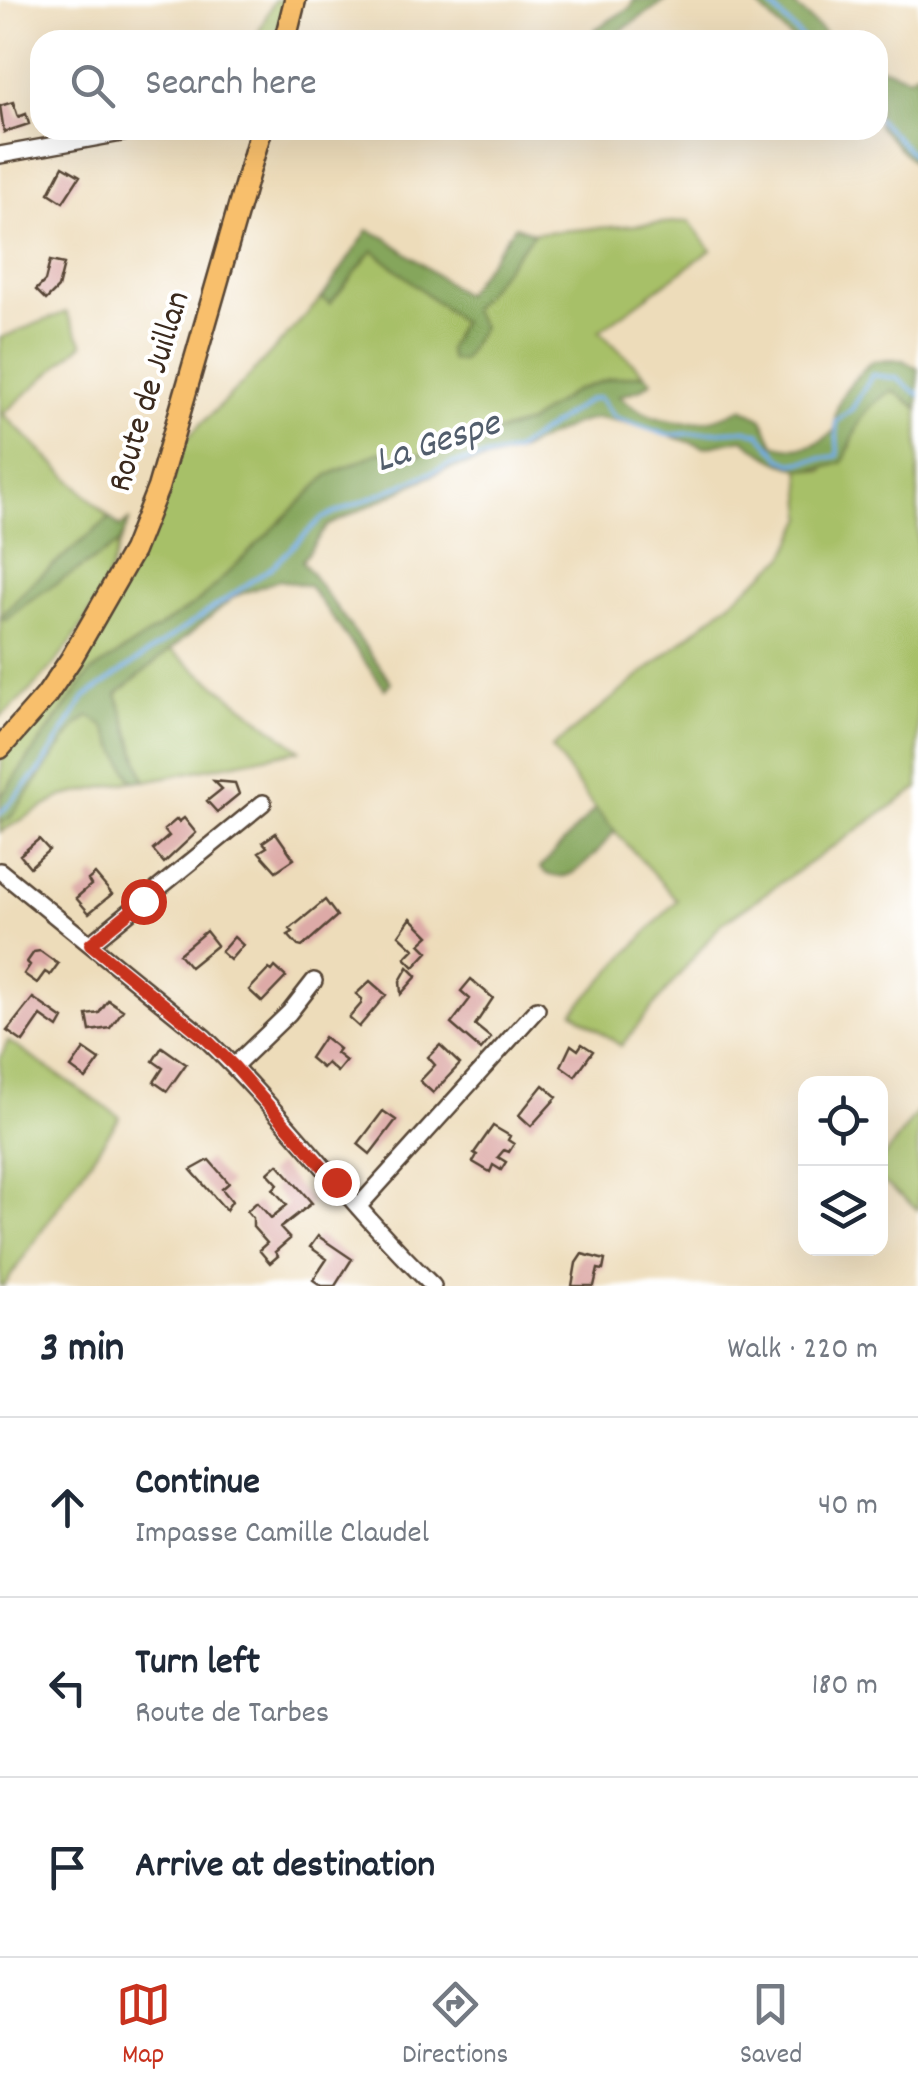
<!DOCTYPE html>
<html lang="en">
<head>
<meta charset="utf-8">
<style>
	:root { --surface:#fff; --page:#f2f2f3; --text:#1f2937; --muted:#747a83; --line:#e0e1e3; --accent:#c8321e }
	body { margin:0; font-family:Dekko,sans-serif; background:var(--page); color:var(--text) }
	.controls { position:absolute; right:30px; bottom:30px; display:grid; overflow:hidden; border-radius:20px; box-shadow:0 10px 40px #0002 }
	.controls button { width:90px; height:90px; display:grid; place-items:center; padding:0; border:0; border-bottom:2px solid var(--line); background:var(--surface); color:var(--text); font:50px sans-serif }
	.stop { position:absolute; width:30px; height:30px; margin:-22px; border:8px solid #c8321e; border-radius:50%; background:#fff }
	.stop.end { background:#c8321e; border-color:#fff; box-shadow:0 2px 10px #0008 }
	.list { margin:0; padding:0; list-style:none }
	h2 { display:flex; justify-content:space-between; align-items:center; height:130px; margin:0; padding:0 40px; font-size:42px }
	h2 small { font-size:32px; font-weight:400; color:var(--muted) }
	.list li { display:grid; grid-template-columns:65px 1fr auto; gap:30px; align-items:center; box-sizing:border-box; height:180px; padding:0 40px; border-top:2px solid var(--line) }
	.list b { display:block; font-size:38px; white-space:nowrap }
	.list p { margin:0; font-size:32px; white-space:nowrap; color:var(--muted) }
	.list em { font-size:32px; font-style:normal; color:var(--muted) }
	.icon { flex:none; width:55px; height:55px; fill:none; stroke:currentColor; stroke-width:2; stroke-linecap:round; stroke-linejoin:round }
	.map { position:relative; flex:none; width:918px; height:1286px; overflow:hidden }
	.search { position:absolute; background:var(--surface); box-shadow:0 10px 40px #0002; left:30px; right:30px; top:30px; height:110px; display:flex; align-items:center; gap:25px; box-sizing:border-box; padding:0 35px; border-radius:30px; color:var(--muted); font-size:38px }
	.sheet { height:670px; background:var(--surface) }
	nav { display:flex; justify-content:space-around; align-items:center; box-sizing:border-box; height:140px; border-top:2px solid var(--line); background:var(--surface); font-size:28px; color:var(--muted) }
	nav a { display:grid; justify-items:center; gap:5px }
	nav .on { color:var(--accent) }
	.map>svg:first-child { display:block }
	.green { fill:#a7c067; stroke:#717542; stroke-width:2.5 }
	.forest { fill:#85a65c; stroke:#60683d; stroke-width:2.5 }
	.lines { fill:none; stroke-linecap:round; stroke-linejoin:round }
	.stream { stroke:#75ade4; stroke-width:4 }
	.building { fill:#ddaaa7 }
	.minor-casing { stroke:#564535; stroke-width:20 }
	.major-casing { stroke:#564535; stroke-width:25 }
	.minor { stroke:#fff; stroke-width:15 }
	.major { stroke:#f8bf6c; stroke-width:20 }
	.route { stroke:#c8321e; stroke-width:12 }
	.labels { text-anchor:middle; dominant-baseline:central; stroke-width:8; stroke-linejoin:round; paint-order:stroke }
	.street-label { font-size:35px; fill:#3b2a1e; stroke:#fff }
	.water-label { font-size:38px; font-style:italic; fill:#525e6d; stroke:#fff }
</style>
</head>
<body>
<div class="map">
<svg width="918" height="1286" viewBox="0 0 918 1286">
	<rect width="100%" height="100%" fill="#fff"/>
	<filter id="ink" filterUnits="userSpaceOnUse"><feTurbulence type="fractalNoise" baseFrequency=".01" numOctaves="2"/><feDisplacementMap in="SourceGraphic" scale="20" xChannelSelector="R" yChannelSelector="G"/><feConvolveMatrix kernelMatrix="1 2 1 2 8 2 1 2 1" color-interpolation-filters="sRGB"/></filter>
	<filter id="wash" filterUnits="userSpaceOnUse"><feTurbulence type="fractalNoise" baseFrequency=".0048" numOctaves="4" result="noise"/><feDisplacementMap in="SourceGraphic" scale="40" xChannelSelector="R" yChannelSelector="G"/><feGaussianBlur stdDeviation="2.25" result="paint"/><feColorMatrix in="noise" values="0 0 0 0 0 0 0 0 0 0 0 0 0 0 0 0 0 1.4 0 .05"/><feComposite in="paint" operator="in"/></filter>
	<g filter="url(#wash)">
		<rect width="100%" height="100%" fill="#eddcba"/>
		<path class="green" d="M274,0H287L276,40H255Z
			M689,221L711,250L599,331L645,374L612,378L574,391L528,423L397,461L247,558L199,601L152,633L69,701L0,798L2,756L89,647L149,540L184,441L242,384L322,298L329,303L373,250L461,322L534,233Z
			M66,312L83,344L3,414L110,518L32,583L0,617V338Z
			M893,390L918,408V788L721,924L621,1046L573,1012L677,900L595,809L552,748L785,557L804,517L800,468L822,471L850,448L857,423L874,402Z
			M120,543C99,612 56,673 0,717V618L6,620L30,600Z
			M169,649L300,750L145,781L117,694Z
			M89,716L105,727L133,781L63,796L0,832V824L10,818L76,726Z
			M8,1041L120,1117L4,1286H0V1059Z
			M918,1111V1210L881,1180V1162Z"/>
		<path class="forest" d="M633,0H666L616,34L604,38L594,30L631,7Z
			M752,0H789L832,40H793Z
			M878,66L909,77L918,71V167L878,126Z
			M515,226L534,233L471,309L482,327L462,361L451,360L448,349L461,322L373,250L330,304L322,298L368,230L386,238L464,295Z
			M903,360L918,369V408L893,390C855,413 860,426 843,462C803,478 776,464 743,439L704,447L641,426L597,418L574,424L517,452L441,471L327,526L302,561L391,682L385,689L309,586L279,580L235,596L117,694L145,781H133L105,727L89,716L76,726L10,818L0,824V798L90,673L199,601L328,475L382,451L397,461L528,423L574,391L612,378L645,374L652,381L641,389L619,396C655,427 701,430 742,408L762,419L774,444C797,452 818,447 835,430C833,398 850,383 872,361Z
			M110,518L120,527L130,519L120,543L30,600L5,620L0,618L32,583Z
			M595,809L615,831C598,850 567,896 540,868Z"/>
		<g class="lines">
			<path class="stream" d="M765,0L804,40
				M878,119L918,160
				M0,814L40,770L85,697L272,567L321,519L451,464L513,452L588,400L599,398L614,417L667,435L746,430L760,434L781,458L792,463L838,456L836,422L852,409L872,375L896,378L918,394"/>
		</g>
		<g id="blocks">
			<path class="building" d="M13,102L18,117L26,114L29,124L4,132L0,106Z
				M63,166L80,176L63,202L49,193Z
				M50,261L64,264L58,288L46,300L36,290L45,281Z
				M214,781L235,783L239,794L217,812L207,801L222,789Z
				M184,818L196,833L164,863L153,850L169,836L164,830L177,819L179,822Z
				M276,833L294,859L276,871L259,852L267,847L263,842Z
				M39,839L49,850L30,867L20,855Z
				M95,874L112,894L89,913L76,898L91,885L88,880Z
				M325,900L337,916L302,947L298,946L288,935L293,932L290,929Z
				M411,918L429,936L420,944L428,952L414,967L405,958L414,949L399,935Z
				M206,931L217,945L190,967L179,954Z
				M234,937L243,945L230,960L221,952Z
				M40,951L58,964L50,975L45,972L37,983L24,974L30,965L27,962L34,952Z
				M275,967L286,977L262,1002L249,990L269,969L272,971Z
				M408,967L417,976L401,994L400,981Z
				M471,979L493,998L475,1025L491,1038L481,1050L451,1024L470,999L461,991Z
				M370,981L386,995L359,1027L349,1018L361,1004L362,999L356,994Z
				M33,998L63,1019L58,1028L41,1016L23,1042L7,1031Z
				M108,1000L123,1010L110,1028L90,1031L87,1015L99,1013Z
				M324,1037L339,1049L336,1053L346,1061L337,1072L327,1063L322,1068L310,1058Z
				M582,1044L593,1051L575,1076L561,1066L571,1045L578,1050Z
				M440,1045L460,1064L433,1093L420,1081L435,1065L428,1057Z
				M162,1047L186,1064L167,1091L154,1082L163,1068L153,1061Z
				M84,1049L100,1060L86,1079L71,1068Z
				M543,1085L557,1097L531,1126L519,1115Z
				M383,1111L396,1120L370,1154L358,1144Z
				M493,1126L510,1136L508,1140L514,1144L509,1152L504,1150L498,1157L506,1162L501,1170L493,1165L490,1172L473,1162L477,1155L474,1153Z
				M209,1160L229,1183L222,1189L232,1201L226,1210L191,1170Z
				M278,1164L312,1203L280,1228L290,1239L275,1252L278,1256L270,1263L259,1250L267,1243L253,1227V1218L247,1211L257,1202L271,1218L287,1205L273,1189L278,1184L268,1173Z
				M318,1236L352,1259L335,1286H322L313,1280L327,1259L310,1247Z
				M582,1254L605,1260L603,1270L598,1269L594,1286H572L576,1263Z"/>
		</g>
	</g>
	<g filter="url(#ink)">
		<use href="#blocks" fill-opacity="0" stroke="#564535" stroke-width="2.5"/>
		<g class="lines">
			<g class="minor-casing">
				<path id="minor" d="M0,155L138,130
					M0,871L204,1037C285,1115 352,1208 433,1286
					M90,944L263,803
					M234,1066L289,1013L314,981
					M358,1207L537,1009"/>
			</g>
			<g class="major-casing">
				<path id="major" d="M285,40L295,0
					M0,748L46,696L71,659L133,551L158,488L261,130"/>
			</g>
			<use href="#minor" class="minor"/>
			<use href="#major" class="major"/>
		</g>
	</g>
	<g class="lines" filter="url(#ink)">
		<path class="route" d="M143,901L90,944L204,1037L234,1066L336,1182"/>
	</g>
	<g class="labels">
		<g class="street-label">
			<text transform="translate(151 392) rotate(-73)">Route de Juillan</text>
		</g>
		<g class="water-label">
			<text transform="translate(438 444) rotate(-18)">La Gespe</text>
		</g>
	</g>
</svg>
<div class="controls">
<button><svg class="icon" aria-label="locate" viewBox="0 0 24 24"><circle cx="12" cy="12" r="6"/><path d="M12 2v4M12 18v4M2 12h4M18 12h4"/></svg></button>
<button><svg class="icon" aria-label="layers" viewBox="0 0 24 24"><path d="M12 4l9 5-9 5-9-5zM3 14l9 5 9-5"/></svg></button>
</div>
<div class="stop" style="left:143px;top:901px"></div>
<div class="stop end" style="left:336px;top:1182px"></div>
<div class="search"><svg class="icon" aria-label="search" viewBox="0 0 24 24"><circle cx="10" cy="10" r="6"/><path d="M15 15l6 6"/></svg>Search here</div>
</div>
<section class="sheet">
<h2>3 min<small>Walk · 220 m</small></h2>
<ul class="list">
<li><svg class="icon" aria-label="ahead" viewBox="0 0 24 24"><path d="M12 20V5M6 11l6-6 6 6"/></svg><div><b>Continue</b><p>Impasse Camille Claudel</p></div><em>40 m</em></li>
<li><svg class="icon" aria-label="left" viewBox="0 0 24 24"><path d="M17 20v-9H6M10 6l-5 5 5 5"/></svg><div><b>Turn left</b><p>Route de Tarbes</p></div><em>180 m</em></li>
<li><svg class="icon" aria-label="arrive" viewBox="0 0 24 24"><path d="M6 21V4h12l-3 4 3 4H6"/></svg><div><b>Arrive at destination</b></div></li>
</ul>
</section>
<nav>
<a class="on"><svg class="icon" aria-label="map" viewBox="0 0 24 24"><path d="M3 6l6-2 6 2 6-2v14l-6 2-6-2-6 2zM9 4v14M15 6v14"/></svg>Map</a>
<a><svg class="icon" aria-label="directions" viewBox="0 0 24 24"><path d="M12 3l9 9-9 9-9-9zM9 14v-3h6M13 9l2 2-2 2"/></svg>Directions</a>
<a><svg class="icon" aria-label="saved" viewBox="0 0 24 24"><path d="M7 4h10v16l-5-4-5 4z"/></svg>Saved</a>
</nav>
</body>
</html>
